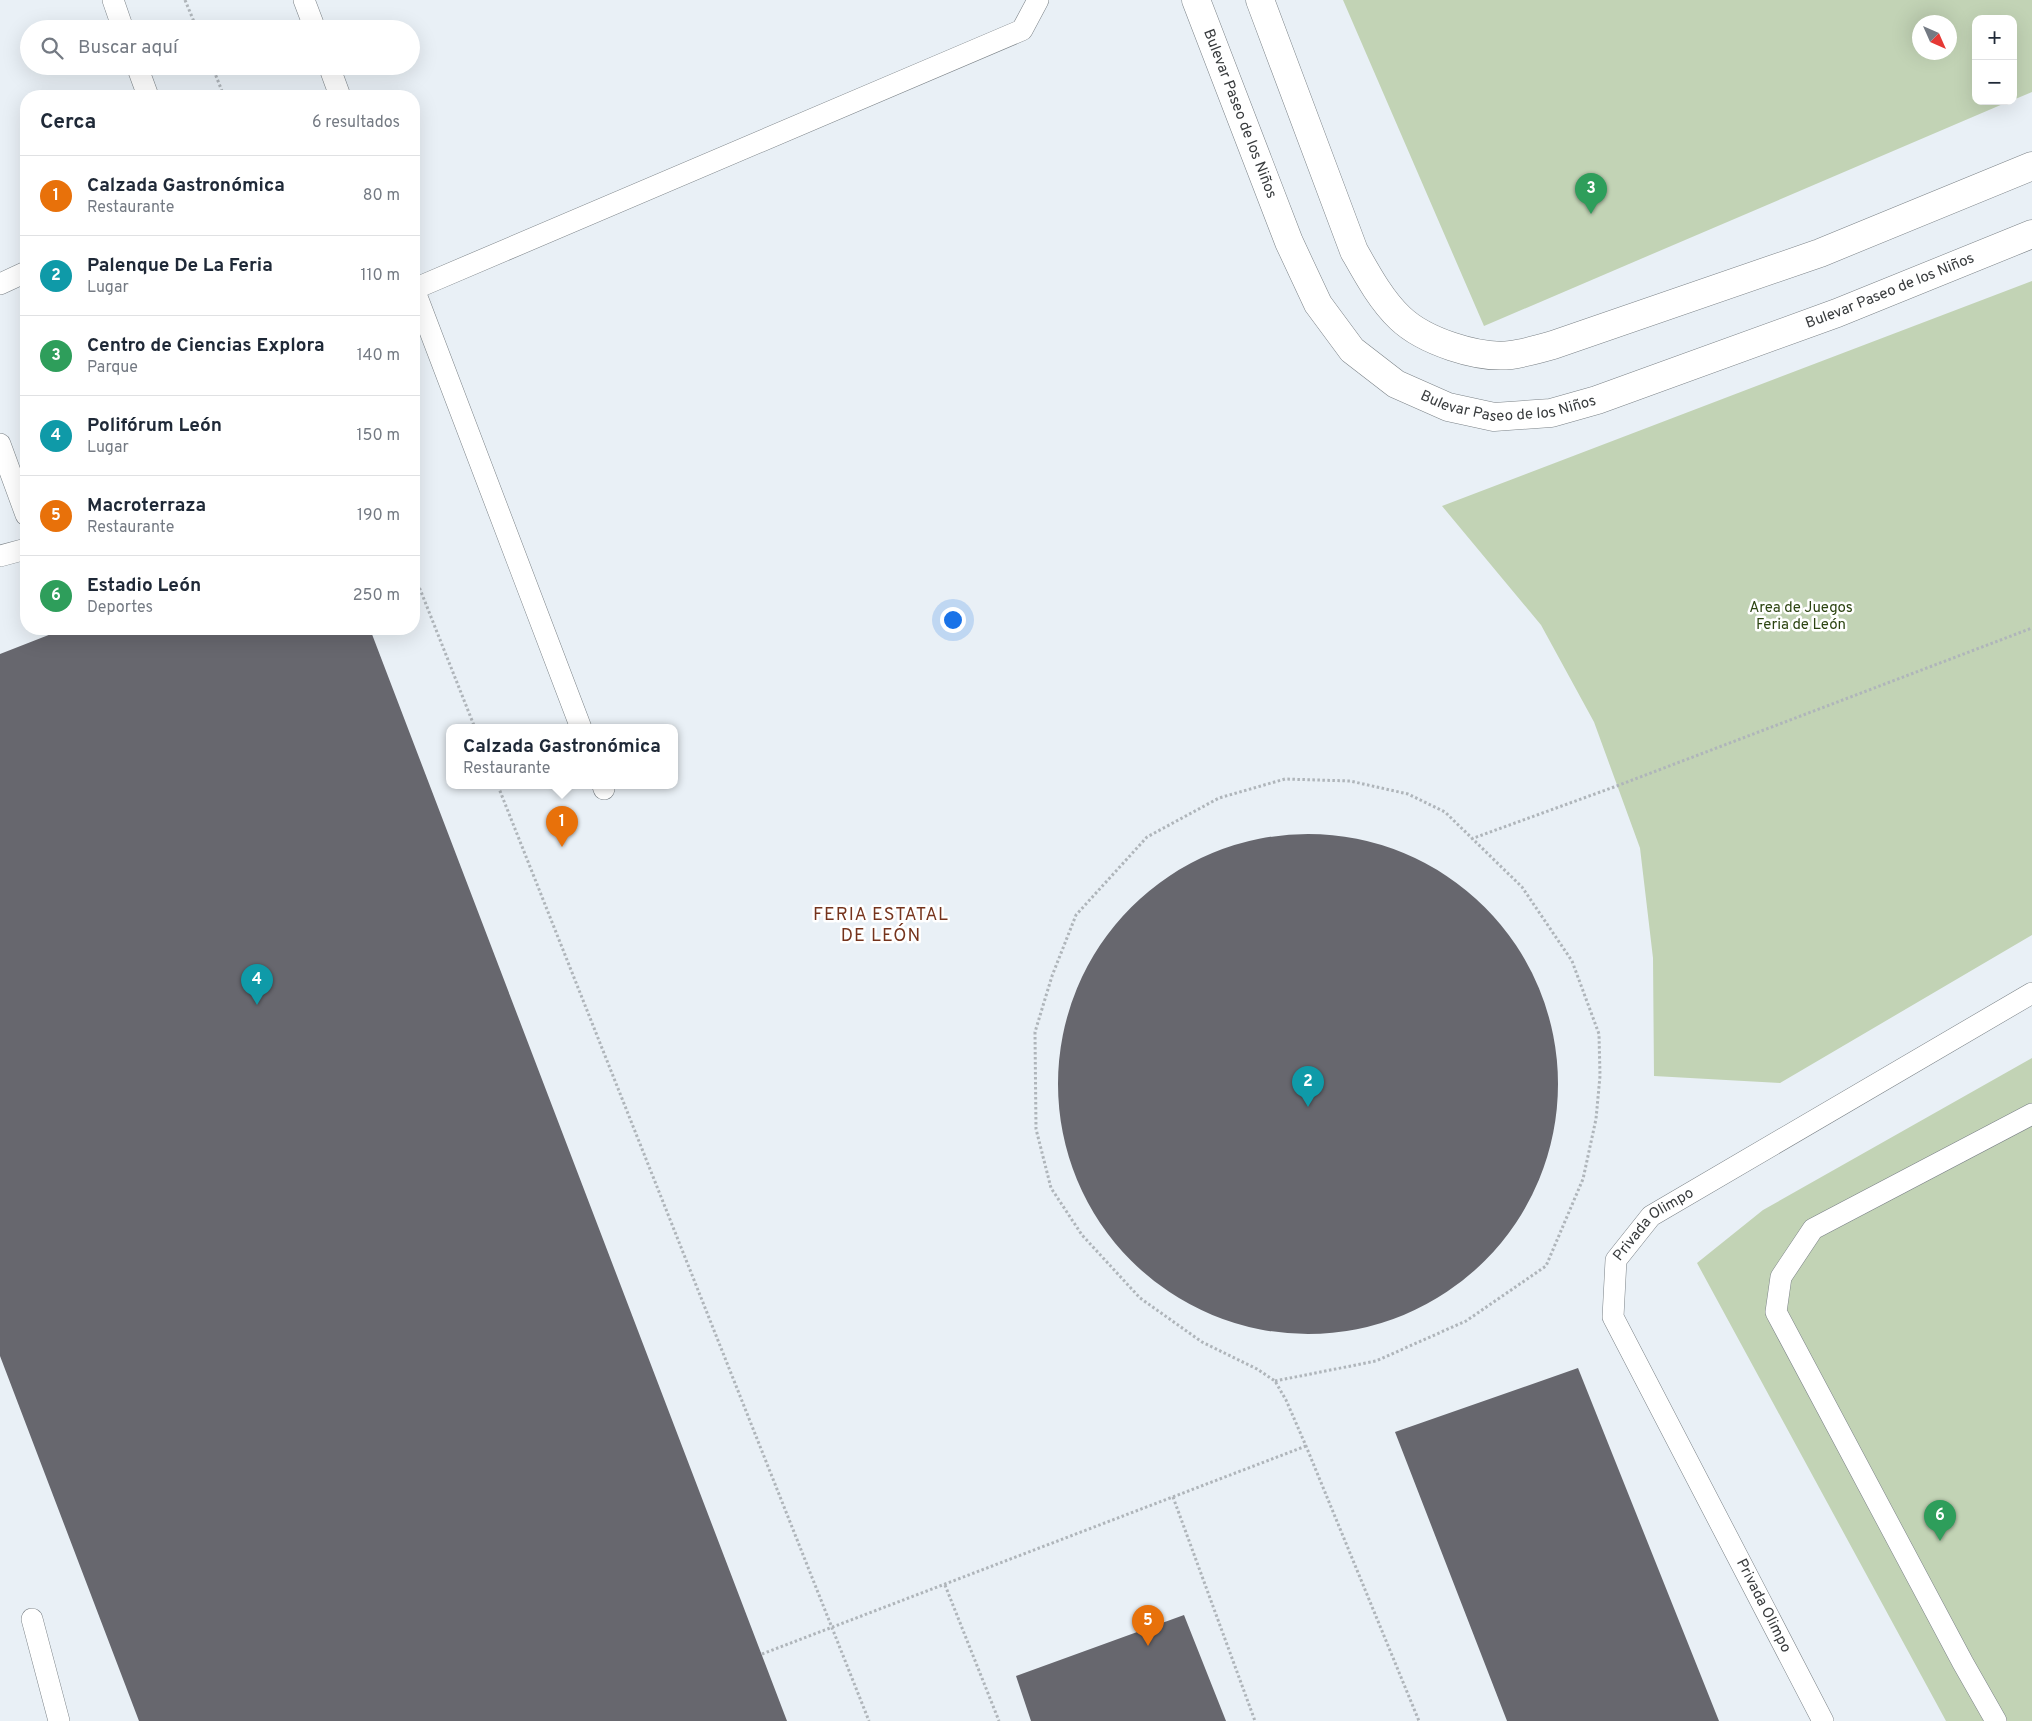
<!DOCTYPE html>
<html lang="es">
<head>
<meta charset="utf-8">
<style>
	:root { --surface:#fff; --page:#f6f6f7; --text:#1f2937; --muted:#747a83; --line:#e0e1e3; --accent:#1a73e8 }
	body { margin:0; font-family:Overpass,sans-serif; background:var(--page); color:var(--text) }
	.controls { position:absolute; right:15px; top:15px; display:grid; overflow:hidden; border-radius:10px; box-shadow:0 5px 20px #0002 }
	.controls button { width:45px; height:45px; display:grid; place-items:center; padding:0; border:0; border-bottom:1px solid var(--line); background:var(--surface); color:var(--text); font:25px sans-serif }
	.compass { position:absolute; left:1912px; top:15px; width:45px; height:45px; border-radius:50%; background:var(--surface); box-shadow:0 5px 20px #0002; rotate:135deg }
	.you { position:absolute; left:952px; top:619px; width:18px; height:18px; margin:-12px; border:4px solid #fff; border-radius:50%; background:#1a73e8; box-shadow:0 0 0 8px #1a73e833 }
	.badge { display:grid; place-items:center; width:32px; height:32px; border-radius:50%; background:var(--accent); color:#fff; font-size:16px; font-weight:700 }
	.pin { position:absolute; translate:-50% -41px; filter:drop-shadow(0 1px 2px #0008) }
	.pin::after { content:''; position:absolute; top:26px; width:18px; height:15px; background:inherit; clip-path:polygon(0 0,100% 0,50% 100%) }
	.popup { position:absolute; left:446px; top:724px; width:232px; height:65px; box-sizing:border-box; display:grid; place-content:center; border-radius:10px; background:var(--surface); filter:drop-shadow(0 1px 4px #0005); font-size:16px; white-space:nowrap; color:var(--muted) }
	.popup b { font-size:19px; color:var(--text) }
	.popup::after { content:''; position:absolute; left:50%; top:100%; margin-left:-10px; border:10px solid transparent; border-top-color:var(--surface) }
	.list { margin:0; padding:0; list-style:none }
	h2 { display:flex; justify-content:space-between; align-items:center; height:65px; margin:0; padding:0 20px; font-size:21px }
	h2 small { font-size:16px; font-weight:400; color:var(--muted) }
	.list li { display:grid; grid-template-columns:32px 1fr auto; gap:15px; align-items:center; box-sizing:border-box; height:80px; padding:0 20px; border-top:1px solid var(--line) }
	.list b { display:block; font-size:19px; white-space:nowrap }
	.list p { margin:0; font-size:16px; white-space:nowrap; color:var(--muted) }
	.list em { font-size:16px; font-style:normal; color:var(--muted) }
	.icon { flex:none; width:28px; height:28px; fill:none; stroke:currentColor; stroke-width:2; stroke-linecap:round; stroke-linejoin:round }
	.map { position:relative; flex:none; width:2032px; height:1721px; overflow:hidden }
	.search { position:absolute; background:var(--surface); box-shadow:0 5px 20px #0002; left:20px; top:20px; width:400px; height:55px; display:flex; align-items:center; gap:12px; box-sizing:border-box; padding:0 18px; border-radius:28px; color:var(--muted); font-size:19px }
	.panel { position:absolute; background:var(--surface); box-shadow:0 5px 20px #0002; left:20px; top:90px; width:400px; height:545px; border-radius:20px }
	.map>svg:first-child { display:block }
	.green { fill:#c2d3b5; fill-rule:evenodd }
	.building { fill:#67676e }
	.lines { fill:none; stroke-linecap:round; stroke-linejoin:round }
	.service-casing { stroke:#7b8287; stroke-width:22 }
	.tertiary-casing { stroke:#7b8287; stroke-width:29 }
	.path { stroke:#afb5ba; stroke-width:3; stroke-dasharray:2.5 2.5; stroke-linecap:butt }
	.service { stroke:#fff; stroke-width:21 }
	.tertiary { stroke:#fff; stroke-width:28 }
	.labels { text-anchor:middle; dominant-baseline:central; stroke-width:5; stroke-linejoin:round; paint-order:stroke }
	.street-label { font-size:15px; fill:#383b3d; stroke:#fff }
	.park-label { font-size:15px; fill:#2c4411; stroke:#fff }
	.quarter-label { font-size:18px; letter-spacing:1px; fill:#75331c; stroke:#fff }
</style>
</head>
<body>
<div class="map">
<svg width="2032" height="1721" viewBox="0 0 2032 1721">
	<rect width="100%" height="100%" fill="#e9f0f6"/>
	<path class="green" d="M1343,0H2032V92L2013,100V19H1976V101H2010L1484,326ZM1920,22H1950V52H1920Z
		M2032,281V935L1780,1083L1654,1076L1653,958L1640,848L1594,722L1541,625L1442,506Z
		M2032,1058V1721H1946L1697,1263L1763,1210Z"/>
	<path class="building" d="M64,629H370L787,1721H139L0,1356V654Z
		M1058 1084a250 250 0 1 1 500 0a250 250 0 1 1-500 0Z
		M1578,1368L1719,1721H1507L1395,1432Z
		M1184,1615L1226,1721H1031L1016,1676Z"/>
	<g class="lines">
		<g class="service-casing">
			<g id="service">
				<path d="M113,0L123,29"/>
				<path d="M304,0L315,29"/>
				<path d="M137,66L148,96"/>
				<path d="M329,66L340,96"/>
				<path d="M0,284L26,272"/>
				<path d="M414,289L1022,30L1038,0"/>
				<path d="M414,289L581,728"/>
				<path d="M0,444L26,515"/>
				<path d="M0,556L26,549"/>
				<path d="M603,786L604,789"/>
				<path d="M32,1619L59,1721"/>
				<path id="s1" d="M1823,1721L1613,1317L1616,1260L1651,1216L2032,993"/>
				<path d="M1996,1721L1963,1663L1776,1312L1781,1277L1813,1229L2032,1114"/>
			</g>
		</g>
		<g class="tertiary-casing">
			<g id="tertiary">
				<path id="s2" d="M1196,0L1289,242L1318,304L1352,350L1396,384L1448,407L1494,417L1551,413L1597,400L1837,313L2032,234"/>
				<path d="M1260,0L1354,251C1367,274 1381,300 1400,318C1424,341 1478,359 1511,355C1525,353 1539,349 1553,345L1820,253L2032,166"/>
			</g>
		</g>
		<path class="path" d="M185,0L197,29
			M212,66L224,96
			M414,574L475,728
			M498,786L869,1721
			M1471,839L1614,787L2032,628
			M1275,1381L1376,1361L1466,1321L1546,1266L1583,1179L1596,1119L1600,1076L1599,1034L1572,961L1522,887L1445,812L1408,794L1350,781L1285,779L1219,798L1147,837L1076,915L1052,976L1035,1032L1036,1129L1051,1188L1082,1235L1140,1298L1202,1342L1257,1369L1275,1381L1286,1400L1306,1446L1419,1721
			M1173,1497L1255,1721
			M945,1585L999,1721
			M762,1654L1306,1446"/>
		<use href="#service" class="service"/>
		<use href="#tertiary" class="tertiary"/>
	</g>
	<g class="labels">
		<g class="street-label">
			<text stroke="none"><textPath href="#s2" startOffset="122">Bulevar Paseo de los Niños</textPath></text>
			<text stroke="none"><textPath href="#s2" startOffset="962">Bulevar Paseo de los Niños</textPath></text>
			<text stroke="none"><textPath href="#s2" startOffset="558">Bulevar Paseo de los Niños</textPath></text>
			<text stroke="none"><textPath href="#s1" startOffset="565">Privada Olimpo</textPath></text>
			<text transform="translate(1763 1606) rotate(63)">Privada Olimpo</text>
		</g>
		<g class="park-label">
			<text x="1801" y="608">Area de Juegos<tspan x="1801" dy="17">Feria de León</tspan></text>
		</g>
		<g class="quarter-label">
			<text x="881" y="915">FERIA ESTATAL<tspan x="881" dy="21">DE LEÓN</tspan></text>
		</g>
	</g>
</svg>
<div class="controls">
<button>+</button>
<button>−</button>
</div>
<svg class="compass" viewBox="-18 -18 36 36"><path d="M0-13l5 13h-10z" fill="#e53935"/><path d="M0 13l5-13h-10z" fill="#747a83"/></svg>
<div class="you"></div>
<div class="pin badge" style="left:562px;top:847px;background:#e8710a">1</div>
<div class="popup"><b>Calzada Gastronómica</b>Restaurante</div>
<div class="pin badge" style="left:1308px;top:1107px;background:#0f9aa8">2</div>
<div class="pin badge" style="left:1591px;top:214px;background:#2e9e5b">3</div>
<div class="pin badge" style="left:257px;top:1005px;background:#0f9aa8">4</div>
<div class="pin badge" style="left:1148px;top:1646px;background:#e8710a">5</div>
<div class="pin badge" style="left:1940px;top:1541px;background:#2e9e5b">6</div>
<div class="search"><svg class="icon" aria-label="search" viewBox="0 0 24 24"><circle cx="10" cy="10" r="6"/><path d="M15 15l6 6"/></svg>Buscar aquí</div>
<section class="panel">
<h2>Cerca<small>6 resultados</small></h2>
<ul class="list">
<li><span class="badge" style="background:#e8710a">1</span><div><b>Calzada Gastronómica</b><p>Restaurante</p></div><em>80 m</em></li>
<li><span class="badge" style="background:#0f9aa8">2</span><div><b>Palenque De La Feria</b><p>Lugar</p></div><em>110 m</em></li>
<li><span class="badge" style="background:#2e9e5b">3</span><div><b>Centro de Ciencias Explora</b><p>Parque</p></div><em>140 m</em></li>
<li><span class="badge" style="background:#0f9aa8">4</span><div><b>Polifórum León</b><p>Lugar</p></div><em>150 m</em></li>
<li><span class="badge" style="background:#e8710a">5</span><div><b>Macroterraza</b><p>Restaurante</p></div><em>190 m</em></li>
<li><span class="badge" style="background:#2e9e5b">6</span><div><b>Estadio León</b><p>Deportes</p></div><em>250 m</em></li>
</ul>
</section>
</div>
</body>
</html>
